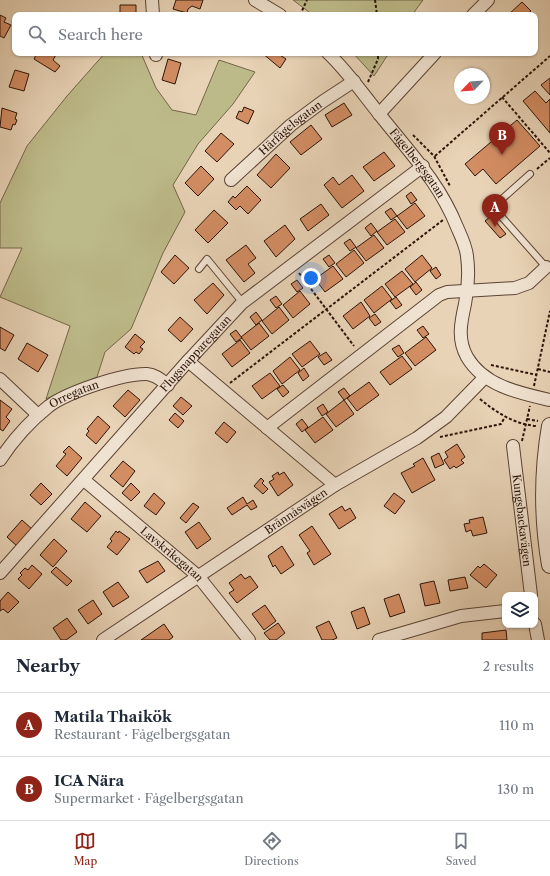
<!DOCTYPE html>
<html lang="en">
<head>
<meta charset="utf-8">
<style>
	:root { --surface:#fff; --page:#f6f6f7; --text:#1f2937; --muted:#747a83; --line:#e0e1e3; --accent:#8f2418 }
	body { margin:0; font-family:"Libre Caslon Text",serif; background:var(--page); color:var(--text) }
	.controls { position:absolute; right:12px; bottom:12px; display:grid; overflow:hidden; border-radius:8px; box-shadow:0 1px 3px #0004 }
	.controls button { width:36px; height:36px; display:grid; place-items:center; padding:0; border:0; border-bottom:1px solid var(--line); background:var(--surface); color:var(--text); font:20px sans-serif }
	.compass { position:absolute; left:454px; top:68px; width:36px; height:36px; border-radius:50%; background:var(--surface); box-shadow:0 1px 3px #0004; rotate:245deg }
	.you { position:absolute; left:311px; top:278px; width:14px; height:14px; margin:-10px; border:3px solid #fff; border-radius:50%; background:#1a73e8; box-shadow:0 0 0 6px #1a73e833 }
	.badge { display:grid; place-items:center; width:26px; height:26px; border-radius:50%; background:var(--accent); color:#fff; font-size:13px; font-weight:700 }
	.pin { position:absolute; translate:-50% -33px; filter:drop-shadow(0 1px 2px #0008) }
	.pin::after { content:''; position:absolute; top:21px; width:14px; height:12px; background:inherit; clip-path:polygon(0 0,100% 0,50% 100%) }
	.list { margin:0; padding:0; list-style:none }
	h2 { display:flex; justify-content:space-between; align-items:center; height:52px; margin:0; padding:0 16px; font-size:17px }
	h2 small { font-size:13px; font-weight:400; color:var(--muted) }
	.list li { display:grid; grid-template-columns:26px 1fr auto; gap:12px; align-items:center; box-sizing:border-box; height:64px; padding:0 16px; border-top:1px solid var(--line) }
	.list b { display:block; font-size:15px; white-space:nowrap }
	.list p { margin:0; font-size:13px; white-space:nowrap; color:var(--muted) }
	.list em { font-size:13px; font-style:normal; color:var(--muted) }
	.icon { flex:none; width:22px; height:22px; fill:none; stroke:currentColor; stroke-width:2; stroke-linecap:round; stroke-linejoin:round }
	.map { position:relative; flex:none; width:550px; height:640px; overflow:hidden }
	.search { position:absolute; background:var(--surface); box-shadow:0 1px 3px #0004; left:12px; right:12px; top:12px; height:44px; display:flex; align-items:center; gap:10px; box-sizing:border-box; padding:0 14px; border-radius:8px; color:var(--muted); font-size:15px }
	.sheet { height:180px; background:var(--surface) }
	nav { display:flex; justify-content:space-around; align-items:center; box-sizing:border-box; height:56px; border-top:1px solid var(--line); background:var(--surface); font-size:11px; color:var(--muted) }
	nav a { display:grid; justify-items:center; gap:2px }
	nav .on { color:var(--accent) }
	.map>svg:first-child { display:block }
	.green { fill:#bdba89; stroke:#746648 }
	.building { fill:#d38d63; stroke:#2c1308 }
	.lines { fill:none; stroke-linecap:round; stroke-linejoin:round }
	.service-casing { stroke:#5b4334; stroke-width:8 }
	.minor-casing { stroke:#5b4334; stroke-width:14 }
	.tertiary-casing { stroke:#5b4334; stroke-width:18 }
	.path { stroke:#2c1308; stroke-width:2; stroke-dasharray:3 2; stroke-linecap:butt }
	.service { stroke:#f0e2d0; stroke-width:6 }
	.minor { stroke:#f0e2d0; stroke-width:12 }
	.tertiary { stroke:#f0e2d0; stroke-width:16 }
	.labels { text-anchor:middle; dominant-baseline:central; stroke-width:3; stroke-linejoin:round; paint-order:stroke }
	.street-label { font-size:11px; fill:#2c1308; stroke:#f0e2d0 }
</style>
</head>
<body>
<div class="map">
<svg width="550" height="640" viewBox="0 0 550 640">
	<rect width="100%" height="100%" fill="#e8d3b6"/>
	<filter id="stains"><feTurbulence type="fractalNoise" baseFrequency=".005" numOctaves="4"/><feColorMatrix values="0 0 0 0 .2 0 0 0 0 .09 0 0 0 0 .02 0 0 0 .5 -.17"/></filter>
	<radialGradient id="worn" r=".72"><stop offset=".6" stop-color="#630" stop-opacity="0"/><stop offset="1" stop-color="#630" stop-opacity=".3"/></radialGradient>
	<path class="green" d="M293,0H423L412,15H313Z
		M105,53H141L156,88L172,110L196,115L219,60L255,72L233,104L198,144L173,185L185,212L163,253L131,329L105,352L97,377L46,399L70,326L0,297L22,248H0V203L27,146L67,96Z
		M353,53H389L374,76Z"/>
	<path class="building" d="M176,0H203L200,9L192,6L188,9L187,13L173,9Z
		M522,2L531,11L526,15H508Z
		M120,5H136V15H120Z
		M0,15L6,18L4,22L11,25L4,38L0,36Z
		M37,53H57L53,60L60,66L55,72L34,59Z
		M262,53H282L280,55L286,59L280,68Z
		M168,59L181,63L175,84L162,80Z
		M15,70L29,74L24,91L9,87Z
		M550,78V95L541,85Z
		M535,91L546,103L550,99V133L523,101Z
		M344,103L352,115L332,127L325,115Z
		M244,107L254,111L248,124L236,118L239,111L242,112Z
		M2,108L17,113L15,119L17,120L15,125L13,124L11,130L0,127Z
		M517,120L540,146L496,184L483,169L475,176L465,164Z
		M311,125L322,139L301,155L290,142Z
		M221,133L234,144L217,162L205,151Z
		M384,152L395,166L374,181L363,167Z
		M276,154L290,168L271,188L257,175Z
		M201,166L214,179L198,196L185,183Z
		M352,175L364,191L342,208L324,185L333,177L339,185Z
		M247,186L261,200L248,214L240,206L236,210L228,202L233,196L235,198Z
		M411,192L417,200L411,204L406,196Z
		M415,203L425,216L407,229L397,216Z
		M321,204L329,215L308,231L300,219Z
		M391,208L397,216L391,220L385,212Z
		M214,210L228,223L208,243L195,230Z
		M491,216L506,234L500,238L485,221Z
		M395,219L405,232L387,245L377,232Z
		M371,223L377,231L371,236L365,228Z
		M285,225L295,239L276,257L264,241Z
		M374,235L384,248L366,261L356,248Z
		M350,239L356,247L350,251L344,243Z
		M246,245L256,258L248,264L255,273L244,282L226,260Z
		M354,250L364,263L346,277L336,264Z
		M175,255L189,268L174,284L161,272Z
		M329,255L335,263L329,267L323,259Z
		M422,255L432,268L415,282L405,269Z
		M333,266L343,279L325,292L315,279Z
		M436,267L441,275L436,279L430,271Z
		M402,271L413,284L395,297L385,284Z
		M297,280L303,288L297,292L291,284Z
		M416,282L422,290L416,295L410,287Z
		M213,283L224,295L207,314L194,300Z
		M382,286L392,299L374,313L364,300Z
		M300,291L310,304L293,318L283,305Z
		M276,296L282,304L276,308L270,300Z
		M396,297L402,305L396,309L390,301Z
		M361,302L370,316L353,329L343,316Z
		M279,307L289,320L272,334L262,321Z
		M256,312L262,320L256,325L250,317Z
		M375,314L381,322L375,326L369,318Z
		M180,317L193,329L181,342L168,330Z
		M259,323L269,336L251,350L241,337Z
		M423,326L429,334L423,338L417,330Z
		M0,327L14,335L5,351L0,348Z
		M236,330L242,338L236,342L230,334Z
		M135,334L145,342L140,347L143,349L139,354L136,352L134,354L125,347Z
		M426,337L436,350L415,366L405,353Z
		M240,340L250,353L232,367L222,354Z
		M310,341L320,354L302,367L292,354Z
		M27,343L48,355L38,372L18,359Z
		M399,345L404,353L398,357L392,349Z
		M326,352L332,360L324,365L318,357Z
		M402,356L412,369L390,385L380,372Z
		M290,357L300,370L282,384L273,371Z
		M304,368L309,376L303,381L298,373Z
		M270,373L280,386L262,399L252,386Z
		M369,382L379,395L357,411L347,398Z
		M283,385L289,392L283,397L277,389Z
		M344,388L350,396L344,400L338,392Z
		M128,390L140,400L125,417L113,406Z
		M181,397L192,406L183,415L173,406Z
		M0,400L12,409L6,417L10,421L3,431L0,429Z
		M344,400L354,414L336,427L326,414Z
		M323,404L328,412L322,416L317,408Z
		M175,413L184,421L178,428L169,420Z
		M98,416L110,427L96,444L86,435L89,431L87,429Z
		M323,417L333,430L315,443L305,430Z
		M302,419L308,427L302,432L296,424Z
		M224,422L236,432L227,443L215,433Z
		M457,444L465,457L461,460L464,463L456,468L454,466L450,469L444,460L448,457L445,452Z
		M69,446L82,458L67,476L56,466L66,454L63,452Z
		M439,453L444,464L435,468L431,457Z
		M423,458L435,480L412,493L401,473L415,466L413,464Z
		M123,461L135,471L123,487L110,476Z
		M278,472L279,475L284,472L293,485L278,496L269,482L274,479L272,476Z
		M261,478L264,481L262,483L268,489L263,494L254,486Z
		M41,483L52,494L41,505L30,495Z
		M131,483L140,492L131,501L122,493Z
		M154,493L165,503L156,515L144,506Z
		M394,493L405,501L395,514L384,506Z
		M243,497L247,504L253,500L257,507L251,510L247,505L232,515L227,508Z
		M85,502L101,516L87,532L71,519Z
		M193,503L199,507L186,523L180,518Z
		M342,506L345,511L350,508L356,518L339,529L329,514Z
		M483,517L487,533L473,536L471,530L466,532L464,524L470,523L469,520Z
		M22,520L33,530L18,547L7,537Z
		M199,522L211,539L197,549L185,532Z
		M312,526L331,554L314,565L307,553L310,551L299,535Z
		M116,531L118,533L119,531L130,539L117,555L107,547L112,541L110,539Z
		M54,539L67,551L53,567L40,555Z
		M282,546L294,565L281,574L275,565L273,567L268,556Z
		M158,561L165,571L147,583L139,571Z
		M484,564L497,575L486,588L470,575L478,566L480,568Z
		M32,565L42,574L29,589L18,579L22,575L20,573L25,568L28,570Z
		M56,567L72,581L67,586L51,572Z
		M241,574L245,579L250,576L258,587L237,603L229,593L234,590L229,583Z
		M465,577L468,588L450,591L448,580Z
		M434,581L440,603L425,606L420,584Z
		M118,582L129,597L113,607L103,592Z
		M8,592L19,602L8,613L3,609L0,611V601Z
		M399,594L405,612L390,617L384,599Z
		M93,600L102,614L88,624L78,610Z
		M265,605L276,621L264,630L252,614Z
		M364,607L370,624L357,629L351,612Z
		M67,618L77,632L66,640H61L53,628Z
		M329,621L337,638L332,640H322L316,627Z
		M278,623L285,633L276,640H270L264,633Z
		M164,624L173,637L169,640H141Z
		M506,630L507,640H482V633Z"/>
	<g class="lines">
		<g class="service-casing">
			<path id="service" d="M530,174L493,207L546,267L547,266
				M199,269L207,259L243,303"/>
		</g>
		<g class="minor-casing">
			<g id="minor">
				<path d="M152,0L153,15"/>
				<path d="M255,0L280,15"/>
				<path d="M473,15L488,0"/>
				<path d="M156,53V55"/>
				<path id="s1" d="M328,53C348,72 363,94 380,115C410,153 439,182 457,227C461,236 466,246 467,256C469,271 468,289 465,304C461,322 457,339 467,357C484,386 519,393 550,400"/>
				<path d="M379,114L435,53"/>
				<path id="s2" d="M231,180L291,125L322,102L354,81"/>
				<path d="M188,361L335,485"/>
				<path d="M0,379L38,415"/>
				<path d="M267,428L439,295L447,292L515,288L529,283L546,267"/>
				<path id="s3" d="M513,446L531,595"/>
				<path id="s4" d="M0,460C13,440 30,421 49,406C68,392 124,373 147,374C156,375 161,380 168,385"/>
				<path id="s5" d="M84,480L198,576L249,640"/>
				<path id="s6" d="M0,573L188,361L242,303L423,166"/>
				<path d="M535,624L538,640"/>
				<path id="s7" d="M103,640L335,485L417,438L446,417L485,377"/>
				<path d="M379,640L461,616L505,611"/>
			</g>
		</g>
		<g class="tertiary-casing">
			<path id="tertiary" d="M550,426C542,473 542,518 550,565"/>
		</g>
		<path class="path" d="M375,0L377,15
			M300,15L307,0
			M368,82L378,59V53
			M502,97L550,153
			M413,135L434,156L450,186
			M435,156L550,56
			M537,169L550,158
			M299,273L354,346
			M491,365L537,375
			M538,369L550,372
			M230,383L443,220
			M534,386L550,311
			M480,399C497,413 514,424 536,426
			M527,419L538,421
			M440,437L501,424L505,417
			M522,441L530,406"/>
		<use href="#service" class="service"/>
		<use href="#minor" class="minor"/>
		<use href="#tertiary" class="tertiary"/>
	</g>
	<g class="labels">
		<g class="street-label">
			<text stroke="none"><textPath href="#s2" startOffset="79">Härfågelsgatan</textPath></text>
			<text stroke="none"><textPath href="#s1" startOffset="142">Fågelbergsgatan</textPath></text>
			<text stroke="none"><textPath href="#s6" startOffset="294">Flugsnapparegatan</textPath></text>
			<text stroke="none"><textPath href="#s4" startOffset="101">Orregatan</textPath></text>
			<text stroke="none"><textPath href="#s7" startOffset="232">Brännåsvägen</textPath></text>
			<text stroke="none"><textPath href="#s3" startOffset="75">Kungsbackavägen</textPath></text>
			<text stroke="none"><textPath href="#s5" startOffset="115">Lavskrikegatan</textPath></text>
		</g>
	</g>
	<rect width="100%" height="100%" filter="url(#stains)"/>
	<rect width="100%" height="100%" fill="url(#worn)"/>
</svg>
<div class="controls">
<button><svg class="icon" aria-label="layers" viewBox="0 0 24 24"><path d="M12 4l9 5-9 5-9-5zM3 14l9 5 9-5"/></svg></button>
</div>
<svg class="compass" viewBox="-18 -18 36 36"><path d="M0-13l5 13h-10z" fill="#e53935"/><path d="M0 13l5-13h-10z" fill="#747a83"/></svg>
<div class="you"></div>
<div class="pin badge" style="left:495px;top:227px">A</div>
<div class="pin badge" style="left:502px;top:155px">B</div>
<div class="search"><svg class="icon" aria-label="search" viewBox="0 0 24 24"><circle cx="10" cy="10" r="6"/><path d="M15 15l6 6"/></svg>Search here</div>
</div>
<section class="sheet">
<h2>Nearby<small>2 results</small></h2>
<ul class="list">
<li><span class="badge">A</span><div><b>Matila Thaikök</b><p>Restaurant · Fågelbergsgatan</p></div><em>110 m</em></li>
<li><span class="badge">B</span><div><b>ICA Nära</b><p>Supermarket · Fågelbergsgatan</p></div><em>130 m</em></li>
</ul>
</section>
<nav>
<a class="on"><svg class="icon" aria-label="map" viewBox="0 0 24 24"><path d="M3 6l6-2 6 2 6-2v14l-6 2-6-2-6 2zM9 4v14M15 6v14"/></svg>Map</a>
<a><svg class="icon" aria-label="directions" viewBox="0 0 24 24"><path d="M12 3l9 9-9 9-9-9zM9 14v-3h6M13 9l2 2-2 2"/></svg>Directions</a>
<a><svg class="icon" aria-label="saved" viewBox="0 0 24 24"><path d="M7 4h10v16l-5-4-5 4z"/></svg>Saved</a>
</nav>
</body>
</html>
